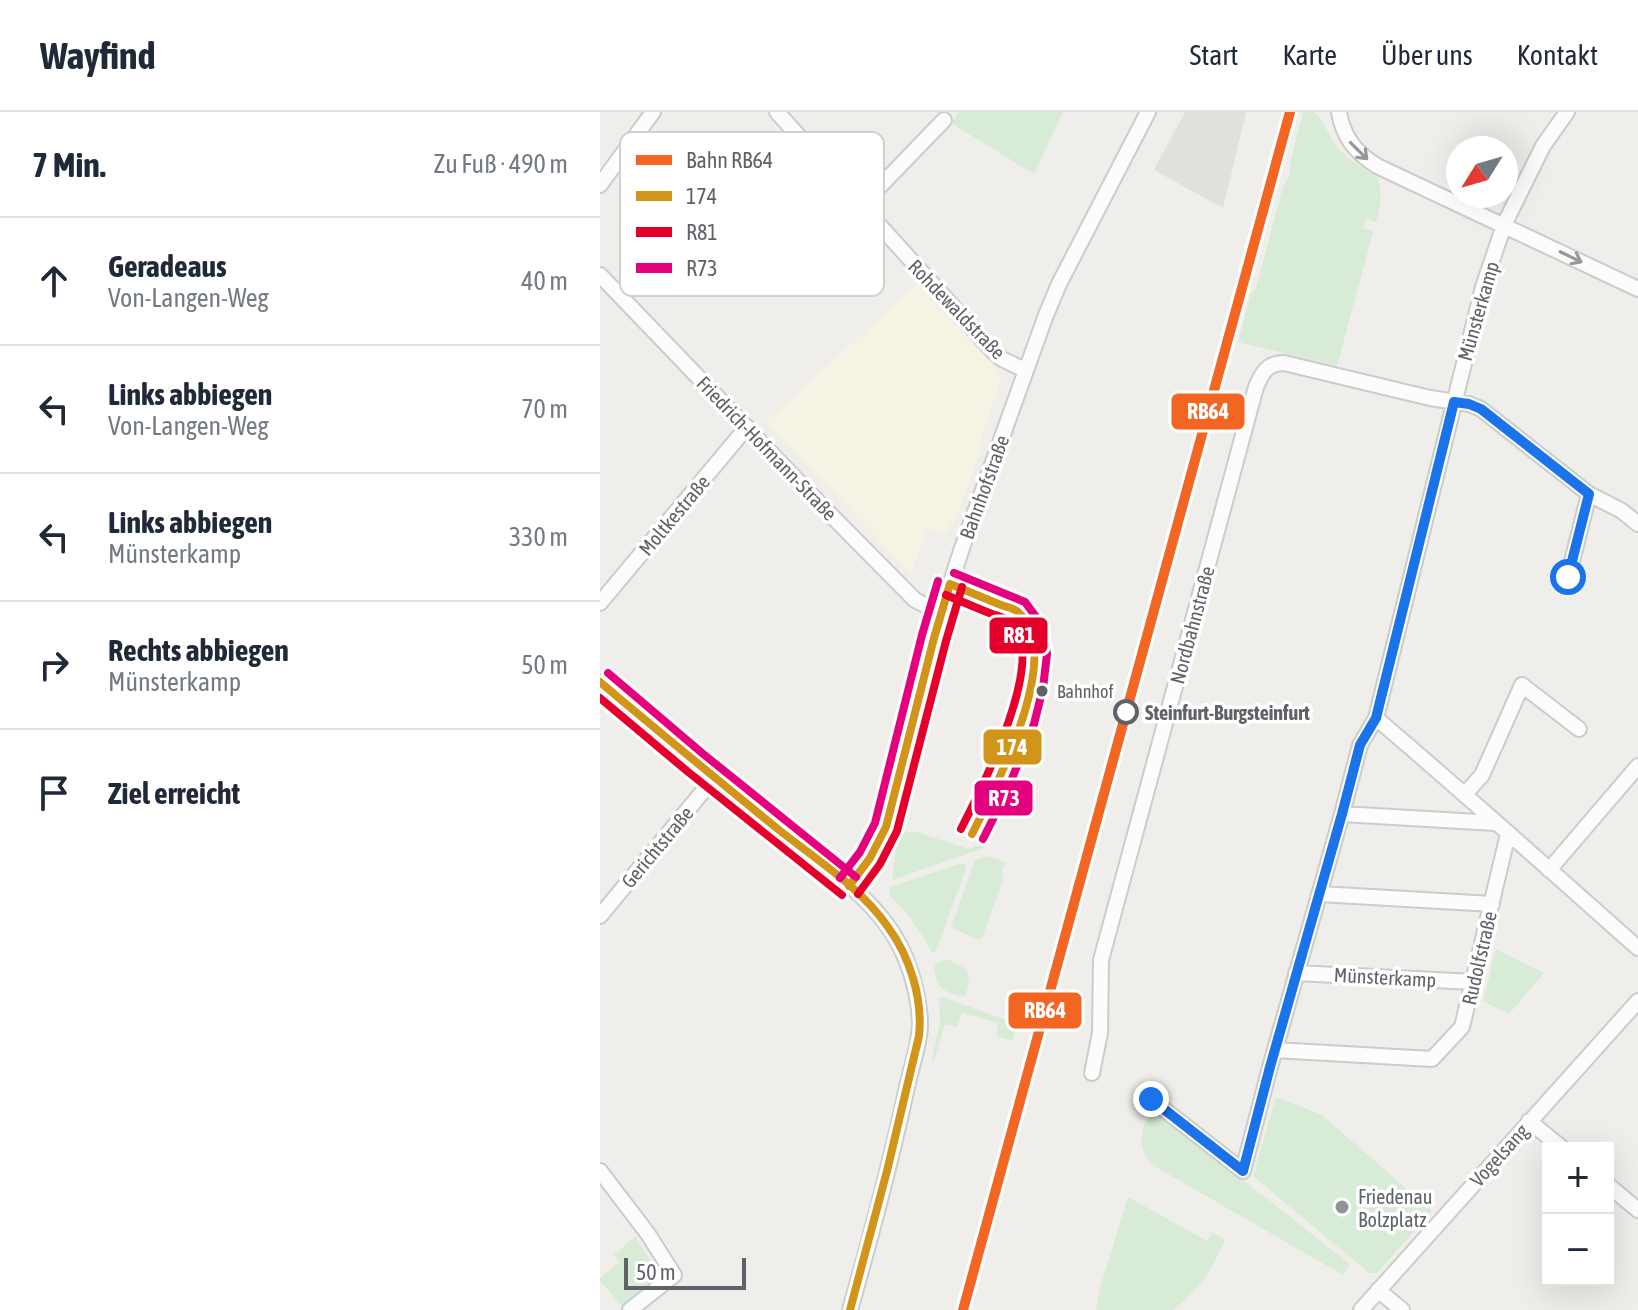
<!DOCTYPE html>
<html lang="de">
<head>
<meta charset="utf-8">
<style>
	:root { --surface:#fff; --page:#f2f2f3; --text:#1f2937; --muted:#747a83; --line:#e0e1e3 }
	body { margin:0; font-family:"Asap Condensed",sans-serif; background:var(--page); color:var(--text) }
	.controls { position:absolute; right:24px; bottom:24px; display:grid; overflow:hidden; border-radius:0px; box-shadow:0 8px 32px #0002 }
	.controls button { width:72px; height:72px; display:grid; place-items:center; padding:0; border:0; border-bottom:2px solid var(--line); background:var(--surface); color:var(--text); font:40px sans-serif }
	.compass { position:absolute; left:846px; top:24px; width:72px; height:72px; border-radius:50%; background:var(--surface); box-shadow:0 8px 32px #0002; rotate:233deg }
	.scale { position:absolute; left:24px; bottom:20px; width:122px; box-sizing:border-box; padding-left:8px; border:4px solid #5f6368; border-top:0; font-size:22px; line-height:28px; white-space:nowrap; color:#5f6368; -webkit-text-stroke:6px #fff; paint-order:stroke }
	.stop { position:absolute; width:24px; height:24px; margin:-18px; border:6px solid #1a73e8; border-radius:50%; background:#fff }
	.stop.end { background:#1a73e8; border-color:#fff; box-shadow:0 2px 8px #0008 }
	.list { margin:0; padding:0; list-style:none }
	h2 { display:flex; justify-content:space-between; align-items:center; height:104px; margin:0; padding:0 32px; font-size:34px }
	h2 small { font-size:26px; font-weight:400; color:var(--muted) }
	.list li { display:grid; grid-template-columns:52px 1fr auto; gap:24px; align-items:center; box-sizing:border-box; height:128px; padding:0 32px; border-top:2px solid var(--line) }
	.list b { display:block; font-size:30px; white-space:nowrap }
	.list p { margin:0; font-size:26px; white-space:nowrap; color:var(--muted) }
	.list em { font-size:26px; font-style:normal; color:var(--muted) }
	.icon { flex:none; width:44px; height:44px; fill:none; stroke:currentColor; stroke-width:2; stroke-linecap:round; stroke-linejoin:round }
	.map { position:relative; flex:none; width:1038px; height:1198px; overflow:hidden }
	header { display:flex; align-items:center; gap:48px; box-sizing:border-box; height:112px; padding:0 40px; background:var(--surface); border-bottom:2px solid var(--line) }
	header strong { font-size:38px }
	nav { display:flex; gap:44px; margin-inline-start:auto; font-size:28px }
	main { display:flex }
	aside { flex:1; background:var(--surface) }
	.map>svg:first-child { display:block }
	.commercial { fill:#f7f3e4 }
	.education { fill:#e2e0da }
	.green { fill:#d8ebd6 }
	.lines { fill:none; stroke-linecap:round; stroke-linejoin:round }
	.minor-casing { stroke:#cbcccc; stroke-width:18 }
	.minor { stroke:#fdfcfc; stroke-width:14 }
	.bus-1-casing { stroke:#fff; stroke-width:14 }
	.bus-2-casing { stroke:#fff; stroke-width:14 }
	.bus-3-casing { stroke:#fff; stroke-width:14 }
	.bus-1 { stroke:#d1951a; stroke-width:8 }
	.bus-2 { stroke:#e4002b; stroke-width:8 }
	.bus-3 { stroke:#e5007d; stroke-width:8 }
	.rail-1-casing { stroke:#fff; stroke-width:16 }
	.rail-1 { stroke:#f26522; stroke-width:10 }
	.oneway { stroke:#96999c }
	.route { stroke:#1a73e8; stroke-width:10 }
	.bus-dot { fill:#5f6368; stroke:#fff; stroke-width:3 }
	.stop-dot { fill:#fff; stroke:#5f6368; stroke-width:4 }
	.poi-dot { fill:#919496; stroke:#fff; stroke-width:3 }
	.labels { text-anchor:middle; dominant-baseline:central; stroke-width:7; stroke-linejoin:round; paint-order:stroke }
	.bus-label { font-size:18px; fill:#5f6368; stroke:#fff; text-anchor:start }
	.street-label { font-size:20px; fill:#5f6368; stroke:#fff }
	.stop-label { font-size:20px; font-weight:bold; fill:#5f6368; stroke:#fff; text-anchor:start }
	.poi-label { font-size:20px; fill:#5f6368; stroke:#fff; text-anchor:start }
	.key { fill:#fff; stroke:#cfd0d2; stroke-width:2 }
	.key-label { font-size:22px; fill:#5f6368 }
	.line-badge { stroke:#fff; stroke-width:3 }
	.badge-label { font-size:22px; text-anchor:middle; font-weight:bold; fill:#fff }
</style>
</head>
<body>
<header>
<strong>Wayfind</strong>
<nav><a>Start</a><a>Karte</a><a>Über uns</a><a>Kontakt</a></nav>
</header>
<main>
<aside>
<h2>7 Min.<small>Zu Fuß · 490 m</small></h2>
<ul class="list">
<li><svg class="icon" aria-label="ahead" viewBox="0 0 24 24"><path d="M12 20V5M6 11l6-6 6 6"/></svg><div><b>Geradeaus</b><p>Von-Langen-Weg</p></div><em>40 m</em></li>
<li><svg class="icon" aria-label="left" viewBox="0 0 24 24"><path d="M17 20v-9H6M10 6l-5 5 5 5"/></svg><div><b>Links abbiegen</b><p>Von-Langen-Weg</p></div><em>70 m</em></li>
<li><svg class="icon" aria-label="left" viewBox="0 0 24 24"><path d="M17 20v-9H6M10 6l-5 5 5 5"/></svg><div><b>Links abbiegen</b><p>Münsterkamp</p></div><em>330 m</em></li>
<li><svg class="icon" aria-label="right" viewBox="0 0 24 24"><path d="M7 20v-9h11M14 6l5 5-5 5"/></svg><div><b>Rechts abbiegen</b><p>Münsterkamp</p></div><em>50 m</em></li>
<li><svg class="icon" aria-label="arrive" viewBox="0 0 24 24"><path d="M6 21V4h12l-3 4 3 4H6"/></svg><div><b>Ziel erreicht</b></div></li>
</ul>
</aside>
<div class="map">
<svg width="1038" height="1198" viewBox="0 0 1038 1198">
	<rect width="100%" height="100%" fill="#efeeea"/>
	<path class="commercial" d="M317,172L399,260L401,267L379,332L381,337L354,412L350,411L347,422L328,417L311,461L166,310Z"/>
	<path class="education" d="M585,0H646L623,96L554,58Z"/>
	<path class="green" d="M359,0H463L434,62L351,11Z
		M703,0H714C726,11 729,26 740,38C750,49 764,57 777,65C783,84 781,91 776,110L766,107L763,116L773,120L737,254L638,230L651,181L656,176L683,75L690,61V51Z
		M313,719L369,737L379,733L386,735L292,768L298,724L302,721Z
		M388,744L405,750L402,761L404,765L382,826L378,828L351,815L375,748Z
		M362,751L367,754L336,839L332,841C321,819 307,799 289,783L290,775Z
		M896,837L944,861L909,902L883,889Z
		M343,848H350L367,858L369,868L366,883C357,885 361,885 353,882C337,876 338,872 334,857L336,852Z
		M343,885L417,912L412,929L396,924L399,911L362,901L357,915L345,912L334,949L332,948L340,910L339,887Z
		M676,985L722,1003L832,1099L777,1161H769L653,1064Z
		M559,1002L750,1152L743,1163L556,1055C539,1041 536,1021 551,1003Z
		M528,1085L607,1129L612,1120L625,1128C613,1156 598,1179 573,1198H496L500,1176Z
		M35,1124L59,1162L22,1194L0,1169V1166L20,1150L14,1143Z"/>
	<g class="lines">
		<g class="minor-casing">
			<path id="minor" d="M177,0L393,239L402,247L425,258
				M739,0C743,25 756,41 777,54L1038,177
				M0,73L53,0
				M261,94L344,8
				M0,163L220,392L315,488L341,501
				M968,465L989,382
				M0,491L147,315
				M0,570C60,621 121,671 183,721C218,749 260,776 287,813C307,840 318,876 320,909C321,927 311,956 307,975C291,1050 271,1124 250,1198
				M776,606C864,681 951,759 1038,836
				M865,682L882,663L922,573L979,617
				M742,702L895,711
				M949,758L1038,654
				M249,774C265,755 277,738 286,715L341,501L362,436L446,203L459,172L548,0
				M720,782L892,792
				M0,804L114,666
				M696,861L874,870
				M675,938L832,947L862,915L908,722
				M492,961L500,921L501,848L656,275C662,261 667,251 684,251L830,286L869,292L881,297L989,382L1022,399L1038,412
				M547,984L643,1059L670,955L742,702L760,633L776,606L883,175L904,113L943,34L967,0
				M929,1009L962,1036
				M0,1059L48,1122L74,1163L30,1198
				M1008,1073L1038,1098
				M778,1178L802,1198
				M761,1198L1038,889"/>
		</g>
		<use href="#minor" class="minor"/>
		<g class="bus-1-casing">
			<path id="bus-1" d="M350,472C367,479 384,486 401,493C406,495 414,496 418,500C466,541 395,677 372,722
				M0,570C59,620 119,669 179,718C217,748 260,775 288,815C310,845 323,887 319,924L287,1059L250,1198
				M249,774L270,746L286,715L334,526L350,472"/>
		</g>
		<g class="bus-2-casing">
			<path id="bus-2" d="M346,483C361,489 376,496 392,502C397,504 404,505 409,509C452,540 380,680 361,717
				M0,586L87,659L242,783
				M258,782L280,752L297,719L346,529L362,475"/>
		</g>
		<g class="bus-3-casing">
			<path id="bus-3" d="M354,461L425,490L442,513L447,542L443,576L434,612L407,679L383,727
				M8,561L102,641L256,765
				M240,766L260,740L275,711L322,523L338,469"/>
		</g>
		<use href="#bus-1" class="bus-1"/>
		<use href="#bus-2" class="bus-2"/>
		<use href="#bus-3" class="bus-3"/>
		<g class="rail-1-casing">
			<path id="rail-1" d="M363,1198L690,0"/>
		</g>
		<use href="#rail-1" class="rail-1"/>
	</g>
	<defs><path id="oneway-shaft" d="M-6 0H5M1.5-3L5.5 0L1.5 3" fill="none" stroke-width="1.6" stroke-linecap="round" stroke-linejoin="round" transform="scale(2)"/></defs>
	<g class="oneway">
		<use href="#oneway-shaft" transform="translate(759 39) rotate(45)"/>
		<use href="#oneway-shaft" transform="translate(971 145) rotate(26)"/>
	</g>
	<g class="lines">
		<path class="route" d="M551,987L643,1059L670,955L742,702L760,633L776,606L854,290L869,292L881,297L989,382L968,465"/>
	</g>
	<circle class="bus-dot" cx="442" cy="579" r="7"/>
	<circle class="stop-dot" cx="526" cy="600" r="11"/>
	<circle class="poi-dot" cx="742" cy="1095" r="8"/>
	<g class="labels">
		<g class="bus-label">
			<text x="457" y="579">Bahnhof</text>
		</g>
		<g class="street-label">
			<text transform="translate(357 197) rotate(46)">Rohdewaldstraße</text>
			<text transform="translate(878 199) rotate(-74)">Münsterkamp</text>
			<text transform="translate(167 336) rotate(46)">Friedrich-Hofmann-Straße</text>
			<text transform="translate(384 375) rotate(-70)">Bahnhofstraße</text>
			<text transform="translate(74 403) rotate(-50)">Moltkestraße</text>
			<text transform="translate(592 513) rotate(-75)">Nordbahnstraße</text>
			<text transform="translate(57 735) rotate(-50)">Gerichtstraße</text>
			<text transform="translate(879 846) rotate(-77)">Rudolfstraße</text>
			<text transform="translate(785 865) rotate(3)">Münsterkamp</text>
			<text transform="translate(899 1043) rotate(-48)">Vogelsang</text>
		</g>
		<g class="stop-label">
			<text x="545" y="600">Steinfurt-Burgsteinfurt</text>
		</g>
		<g class="poi-label">
			<text x="758" y="1084">Friedenau<tspan x="758" dy="23">Bolzplatz</tspan></text>
		</g>
	</g>
	<rect x="20" y="20" width="264" height="164" rx="12" class="key"/>
	<rect x="36" y="43" width="36" height="10" fill="#f26522"/>
	<rect x="36" y="79" width="36" height="10" fill="#d1951a"/>
	<rect x="36" y="115" width="36" height="10" fill="#e4002b"/>
	<rect x="36" y="151" width="36" height="10" fill="#e5007d"/>
	<g class="key-label">
		<text x="86" y="56">Bahn RB64</text>
		<text x="86" y="92">174</text>
		<text x="86" y="128">R81</text>
		<text x="86" y="164">R73</text>
	</g>
	<g class="line-badge">
		<rect x="570" y="280" width="76" height="39" rx="8" fill="#f26522"/>
		<rect x="388" y="504" width="61" height="39" rx="8" fill="#e4002b"/>
		<rect x="382" y="616" width="61" height="38" rx="8" fill="#d1951a"/>
		<rect x="373" y="667" width="61" height="38" rx="8" fill="#e5007d"/>
		<rect x="407" y="879" width="76" height="39" rx="8" fill="#f26522"/>
	</g>
	<g class="badge-label">
		<text x="608" y="307">RB64</text>
		<text x="419" y="531">R81</text>
		<text x="412" y="643">174</text>
		<text x="404" y="694">R73</text>
		<text x="445" y="906">RB64</text>
	</g>
</svg>
<div class="controls">
<button>+</button>
<button>−</button>
</div>
<svg class="compass" viewBox="-18 -18 36 36"><path d="M0-13l5 13h-10z" fill="#e53935"/><path d="M0 13l5-13h-10z" fill="#747a83"/></svg>
<div class="scale">50 m</div>
<div class="stop" style="left:968px;top:465px"></div>
<div class="stop end" style="left:551px;top:987px"></div>
</div>
</main>
</body>
</html>
